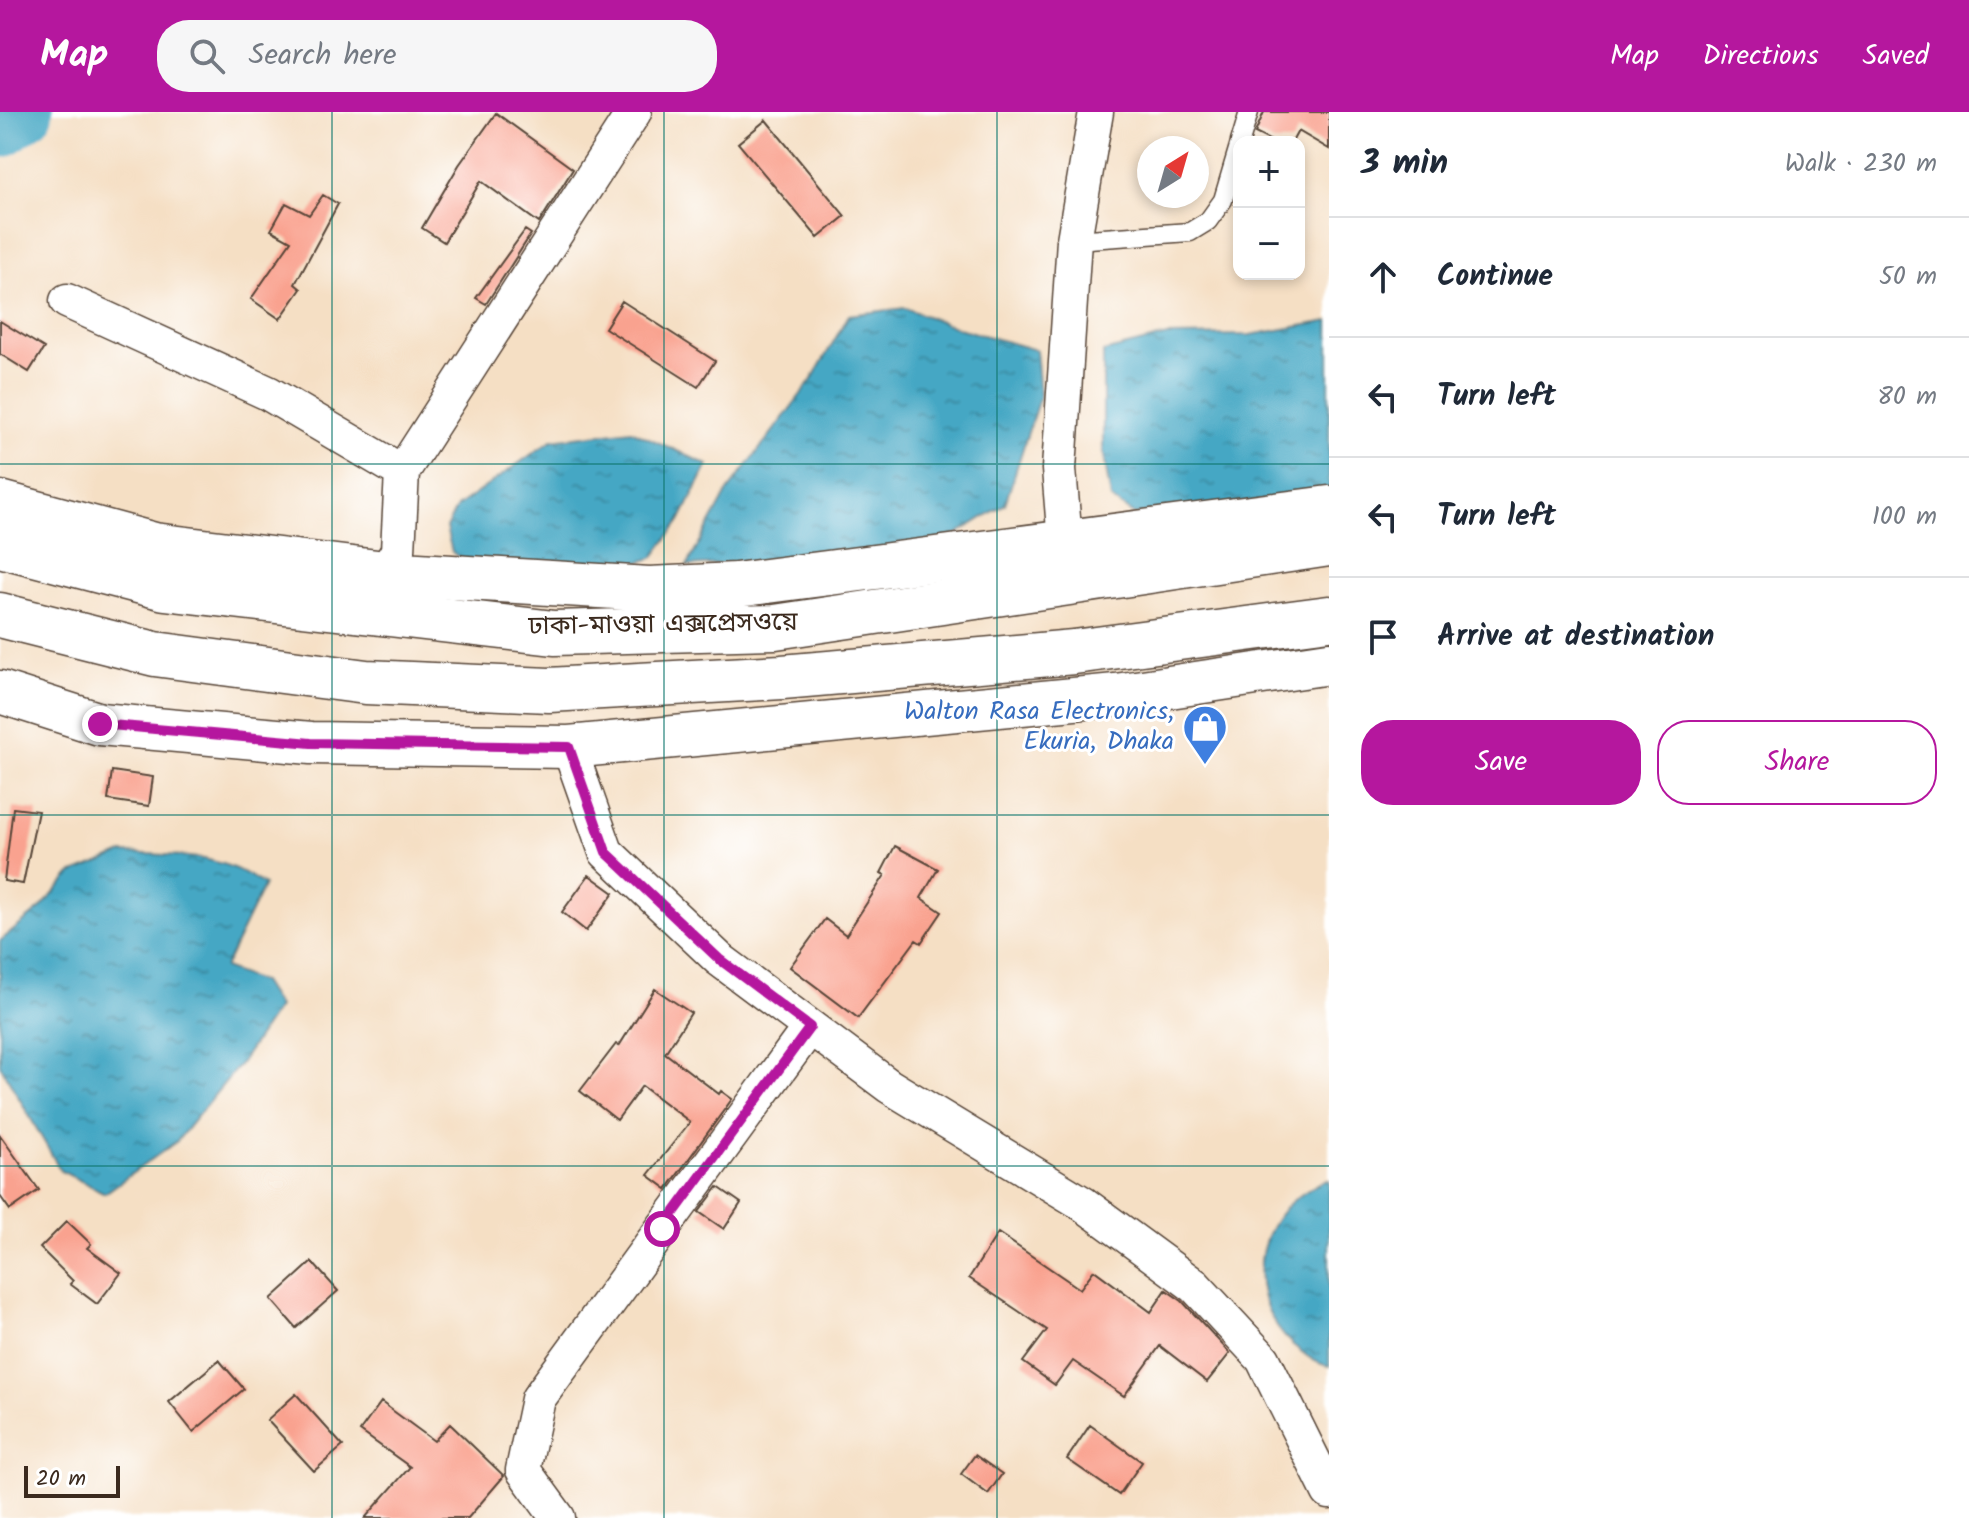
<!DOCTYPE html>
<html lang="en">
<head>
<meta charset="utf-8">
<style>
	:root { --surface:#fff; --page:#f6f6f7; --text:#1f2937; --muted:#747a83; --line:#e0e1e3; --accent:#b5179e }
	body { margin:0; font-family:Kalam,"Noto Sans Bengali",sans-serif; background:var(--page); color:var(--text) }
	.controls { position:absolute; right:24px; top:24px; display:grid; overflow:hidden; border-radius:16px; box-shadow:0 4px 12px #0003 }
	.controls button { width:72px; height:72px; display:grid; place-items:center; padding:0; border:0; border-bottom:2px solid var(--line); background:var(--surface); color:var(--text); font:40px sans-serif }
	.compass { position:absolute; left:1137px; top:24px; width:72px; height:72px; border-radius:50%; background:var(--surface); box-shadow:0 4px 12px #0003; rotate:37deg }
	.scale { position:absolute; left:24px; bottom:20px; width:96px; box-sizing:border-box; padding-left:8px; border:4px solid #3b2a1e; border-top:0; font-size:22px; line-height:28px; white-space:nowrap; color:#3b2a1e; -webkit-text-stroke:6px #fff; paint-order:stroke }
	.stop { position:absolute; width:24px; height:24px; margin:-18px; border:6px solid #b5179e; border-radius:50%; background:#fff }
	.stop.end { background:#b5179e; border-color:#fff; box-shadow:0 2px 8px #0008 }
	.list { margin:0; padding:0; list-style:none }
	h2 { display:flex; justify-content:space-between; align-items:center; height:104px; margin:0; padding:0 32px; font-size:34px }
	h2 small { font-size:26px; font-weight:400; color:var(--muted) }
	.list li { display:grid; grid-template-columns:52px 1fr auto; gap:24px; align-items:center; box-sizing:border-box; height:120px; padding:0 32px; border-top:2px solid var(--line) }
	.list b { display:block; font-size:30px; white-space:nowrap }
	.list em { font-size:26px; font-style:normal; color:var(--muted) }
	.actions { display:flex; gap:16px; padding:24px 32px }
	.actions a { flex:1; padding:18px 0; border:2px solid var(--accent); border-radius:32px; text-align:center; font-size:28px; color:var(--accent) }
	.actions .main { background:var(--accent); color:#fff }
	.icon { flex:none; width:44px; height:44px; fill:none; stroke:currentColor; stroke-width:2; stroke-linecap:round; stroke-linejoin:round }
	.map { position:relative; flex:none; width:1329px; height:1406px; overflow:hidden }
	header { display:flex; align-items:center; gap:48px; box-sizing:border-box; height:112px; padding:0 40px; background:var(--accent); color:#fff }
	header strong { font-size:38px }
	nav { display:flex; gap:44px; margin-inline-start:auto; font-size:28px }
	.search { width:560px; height:72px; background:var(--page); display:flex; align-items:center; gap:20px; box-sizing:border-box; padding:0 28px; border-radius:32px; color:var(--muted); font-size:30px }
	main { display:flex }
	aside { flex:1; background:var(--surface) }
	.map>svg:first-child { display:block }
	.water { fill:url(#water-ripples); stroke:#406871; stroke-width:2 }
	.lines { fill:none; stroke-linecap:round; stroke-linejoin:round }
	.river { stroke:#44a7c4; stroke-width:58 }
	.building { fill:#f9a28f }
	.service-casing { stroke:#574537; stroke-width:21 }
	.minor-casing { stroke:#574537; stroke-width:37 }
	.tertiary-casing { stroke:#574537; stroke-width:45 }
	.secondary-casing { stroke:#574537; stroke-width:47 }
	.motorway-casing { stroke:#574537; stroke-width:47 }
	.service { stroke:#fff; stroke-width:18 }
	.minor { stroke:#fff; stroke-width:34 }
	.tertiary { stroke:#fff; stroke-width:42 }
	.secondary { stroke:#fff; stroke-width:44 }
	.motorway { stroke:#fff; stroke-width:44 }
	.route { stroke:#b5179e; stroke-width:10 }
	.grid { fill:none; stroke:#0f766e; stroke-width:2; stroke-opacity:0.55 }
	.labels { text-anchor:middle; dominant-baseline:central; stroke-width:6; stroke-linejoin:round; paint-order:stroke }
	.street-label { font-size:26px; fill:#3b2a1e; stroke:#fff }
	.shop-label { font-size:26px; fill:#366cbe; stroke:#fff; text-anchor:end }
</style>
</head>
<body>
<header>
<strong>Map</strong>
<div class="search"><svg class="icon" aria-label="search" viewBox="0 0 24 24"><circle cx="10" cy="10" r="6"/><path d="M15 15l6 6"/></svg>Search here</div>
<nav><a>Map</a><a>Directions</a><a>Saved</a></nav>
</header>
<main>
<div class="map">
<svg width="1329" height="1406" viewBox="0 0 1329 1406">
	<defs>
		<pattern id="water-ripples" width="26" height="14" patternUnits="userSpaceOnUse" patternTransform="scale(2)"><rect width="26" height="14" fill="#44a7c4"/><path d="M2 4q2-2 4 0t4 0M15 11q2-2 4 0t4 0" fill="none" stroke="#3a889f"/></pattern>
	</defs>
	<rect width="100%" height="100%" fill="#fff"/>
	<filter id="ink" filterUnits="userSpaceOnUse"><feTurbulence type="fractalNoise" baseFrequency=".0125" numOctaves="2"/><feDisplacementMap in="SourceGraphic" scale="16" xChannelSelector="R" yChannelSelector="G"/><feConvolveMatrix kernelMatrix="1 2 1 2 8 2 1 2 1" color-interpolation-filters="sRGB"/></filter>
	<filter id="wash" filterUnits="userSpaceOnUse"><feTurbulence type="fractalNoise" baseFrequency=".006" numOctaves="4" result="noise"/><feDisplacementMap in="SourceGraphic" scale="32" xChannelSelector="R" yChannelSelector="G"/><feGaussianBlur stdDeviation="1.8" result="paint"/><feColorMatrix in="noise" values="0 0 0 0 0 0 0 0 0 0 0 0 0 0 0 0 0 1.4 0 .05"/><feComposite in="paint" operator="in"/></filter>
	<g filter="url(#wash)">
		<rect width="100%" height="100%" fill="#f5dfc4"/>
		<path class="water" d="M905,196L958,216L1036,238L1040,283L1005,392L957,422L885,444L687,454L728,379L811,269L849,203Z
			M1329,209V381L1135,403L1111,387L1103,337V240L1167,224L1250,223Z
			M631,318L708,353L680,409L653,446L605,460L473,456L452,440L446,416L457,395L552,328Z
			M123,741C177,744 217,740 264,773L224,856L262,870L278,895L239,953L177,1029L105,1081L61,1059L0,953V829L40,797L71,762Z
			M1329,1068V1254C1318,1252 1311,1247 1302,1240C1248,1203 1245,1119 1302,1082C1311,1076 1318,1070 1329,1068Z"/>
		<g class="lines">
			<path class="river" d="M0,17L24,0"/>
		</g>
		<g id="blocks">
			<path class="building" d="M1264,0H1329V37L1298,19L1292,30H1273L1255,21Z
				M496,1L573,57L539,111L481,69L444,130L422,116L459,53Z
				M766,8L845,104L818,126L738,31Z
				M323,83L338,92L295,172L301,177L280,207L251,187L291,129L271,118L286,91L309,103Z
				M525,118L531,122L486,192L476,186Z
				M622,189L715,249L698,275L605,216Z
				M0,209L44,236L29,260L0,242Z
				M112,659L153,665L149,694L108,688Z
				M13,696L38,699L23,772L4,769Z
				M895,734L938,757L921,786L942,800L921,831L916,828L858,906L790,855L825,807L846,823L885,763L881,761Z
				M589,763L614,781L586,819L562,800Z
				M655,877L691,901L665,941L719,982L721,979L732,987L667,1077L648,1063L690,1010L642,974L617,1008L580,979L616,932L619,934Z
				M0,1023L39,1078L10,1098L0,1084Z
				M718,1075L741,1091L724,1117L699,1100Z
				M67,1109L91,1132L87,1136L121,1161L97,1192L70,1172L73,1169L40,1136Z
				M998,1121L1080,1177L1094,1158L1151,1200L1166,1178L1182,1189L1230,1241L1207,1270L1160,1234L1124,1284L1073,1249L1055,1273L1023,1250L1047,1218L969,1166Z
				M312,1150L338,1179L296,1216L271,1187Z
				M219,1248L244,1277L193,1320L169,1290Z
				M296,1282L343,1334L314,1359L267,1308Z
				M381,1290L434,1329L450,1312L504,1364L468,1406H365L410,1355L360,1319Z
				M1090,1313L1142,1350L1119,1383L1067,1347Z
				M975,1343L1002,1362L988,1382L961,1362Z"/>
		</g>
	</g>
	<g filter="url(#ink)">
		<use href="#blocks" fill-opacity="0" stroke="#574537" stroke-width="2"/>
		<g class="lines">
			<g class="service-casing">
				<path id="service" d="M1240,30L1249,0
					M1074,128L1190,120L1208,109L1223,88L1239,34"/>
			</g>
			<g class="minor-casing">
				<path id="minor" d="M67,189L268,281L402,360
					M1065,430L1059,357L1074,128L1096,0
					M385,461L398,439L402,360L634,0
					M569,635L606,740L719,847L889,974L1082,1091L1195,1174L1263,1247L1329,1380
					M558,1406L523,1358L538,1287L810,915"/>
			</g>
			<g class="tertiary-casing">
				<path id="tertiary" d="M0,580L100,612L311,631L569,635L1116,583L1329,551"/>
			</g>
			<g class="secondary-casing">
				<path id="secondary" d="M0,391L154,433L385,461L649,477L736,473L1329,396"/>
			</g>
			<g class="motorway-casing">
				<path id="motorway" d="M0,433L165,476L554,521L775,515L1329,432
					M0,503L155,542L366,570L549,578L782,565L1074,540L1329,506"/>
			</g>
			<use href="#service" class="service"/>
			<use href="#minor" class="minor"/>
			<use href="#tertiary" class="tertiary"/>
			<use href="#secondary" class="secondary"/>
			<use href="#motorway" class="motorway"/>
		</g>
	</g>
	<g class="lines" filter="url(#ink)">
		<path class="route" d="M100,612L311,631L569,635L606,740L719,847L810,915L662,1117"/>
	</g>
	<path class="grid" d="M332,0V1406M664,0V1406M997,0V1406M0,352H1329M0,703H1329M0,1054H1329"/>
	<defs>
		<g id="shop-pin" transform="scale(2.3)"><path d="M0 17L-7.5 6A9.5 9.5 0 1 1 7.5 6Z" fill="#3f7fe0" stroke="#fff"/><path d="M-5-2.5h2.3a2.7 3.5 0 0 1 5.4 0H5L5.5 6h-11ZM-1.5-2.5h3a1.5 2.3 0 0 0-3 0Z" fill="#fff"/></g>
	</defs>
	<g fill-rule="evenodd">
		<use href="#shop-pin" x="1205" y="615"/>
	</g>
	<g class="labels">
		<g class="street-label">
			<text transform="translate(663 513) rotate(-1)">ঢাকা-মাওয়া এক্সপ্রেসওয়ে</text>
		</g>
		<g class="shop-label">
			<text x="1174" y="600">Walton Rasa Electronics,<tspan x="1174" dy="30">Ekuria, Dhaka</tspan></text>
		</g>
	</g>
</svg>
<div class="controls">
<button>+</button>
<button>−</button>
</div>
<svg class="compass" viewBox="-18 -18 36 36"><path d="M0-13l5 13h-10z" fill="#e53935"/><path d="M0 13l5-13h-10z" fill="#747a83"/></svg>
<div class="scale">20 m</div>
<div class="stop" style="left:662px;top:1117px"></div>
<div class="stop end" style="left:100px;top:612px"></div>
</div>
<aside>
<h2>3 min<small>Walk · 230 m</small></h2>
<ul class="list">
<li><svg class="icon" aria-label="ahead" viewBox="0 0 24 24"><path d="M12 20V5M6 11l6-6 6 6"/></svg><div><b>Continue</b></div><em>50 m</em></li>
<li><svg class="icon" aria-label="left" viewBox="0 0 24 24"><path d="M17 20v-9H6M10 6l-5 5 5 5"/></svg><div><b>Turn left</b></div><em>80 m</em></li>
<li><svg class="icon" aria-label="left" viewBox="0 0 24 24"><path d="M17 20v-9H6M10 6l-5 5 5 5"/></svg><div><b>Turn left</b></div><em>100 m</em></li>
<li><svg class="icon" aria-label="arrive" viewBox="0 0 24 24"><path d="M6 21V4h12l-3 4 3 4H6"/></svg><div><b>Arrive at destination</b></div></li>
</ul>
<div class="actions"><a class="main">Save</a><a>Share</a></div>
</aside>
</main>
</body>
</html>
